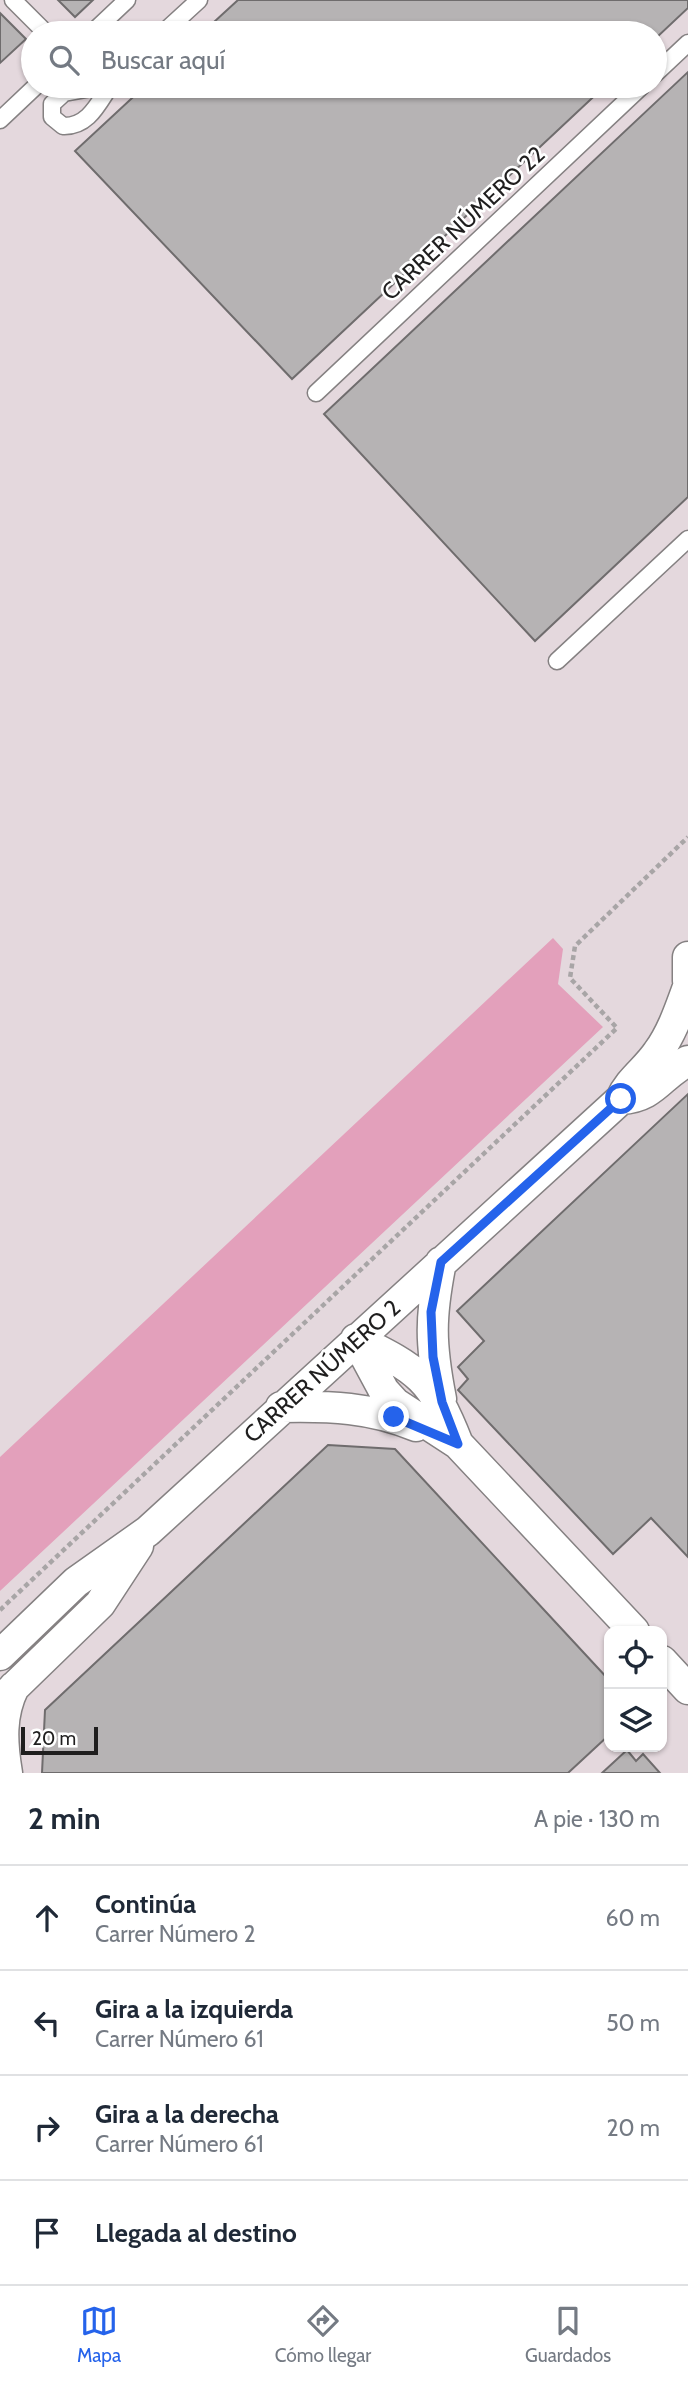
<!DOCTYPE html>
<html lang="es">
<head>
<meta charset="utf-8">
<style>
	:root { --surface:#fff; --page:#f6f6f7; --text:#1f2937; --muted:#747a83; --line:#e0e1e3; --accent:#2563eb }
	body { margin:0; font-family:Cabin,sans-serif; background:var(--page); color:var(--text) }
	.controls { position:absolute; right:21px; bottom:21px; display:grid; overflow:hidden; border-radius:14px; box-shadow:0 2px 5px #0004 }
	.controls button { width:63px; height:63px; display:grid; place-items:center; padding:0; border:0; border-bottom:2px solid var(--line); background:var(--surface); color:var(--text); font:35px sans-serif }
	.scale { position:absolute; left:21px; bottom:18px; width:77px; box-sizing:border-box; padding-left:7px; border:4px solid #1f1e1e; border-top:0; font-size:19px; line-height:24px; white-space:nowrap; color:#1f1e1e; -webkit-text-stroke:5px #fff; paint-order:stroke }
	.stop { position:absolute; width:21px; height:21px; margin:-16px; border:5px solid #2563eb; border-radius:50%; background:#fff }
	.stop.end { background:#2563eb; border-color:#fff; box-shadow:0 2px 7px #0008 }
	.list { margin:0; padding:0; list-style:none }
	h2 { display:flex; justify-content:space-between; align-items:center; height:91px; margin:0; padding:0 28px; font-size:30px }
	h2 small { font-size:23px; font-weight:400; color:var(--muted) }
	.list li { display:grid; grid-template-columns:46px 1fr auto; gap:21px; align-items:center; box-sizing:border-box; height:105px; padding:0 28px; border-top:2px solid var(--line) }
	.list b { display:block; font-size:26px; white-space:nowrap }
	.list p { margin:0; font-size:23px; white-space:nowrap; color:var(--muted) }
	.list em { font-size:23px; font-style:normal; color:var(--muted) }
	.icon { flex:none; width:38px; height:38px; fill:none; stroke:currentColor; stroke-width:2; stroke-linecap:round; stroke-linejoin:round }
	.map { position:relative; flex:none; width:688px; height:1773px; overflow:hidden }
	.search { position:absolute; background:var(--surface); box-shadow:0 2px 5px #0004; left:21px; right:21px; top:21px; height:77px; display:flex; align-items:center; gap:18px; box-sizing:border-box; padding:0 24px; border-radius:38px; color:var(--muted); font-size:26px }
	.sheet { height:511px; background:var(--surface) }
	nav { display:flex; justify-content:space-around; align-items:center; box-sizing:border-box; height:98px; border-top:2px solid var(--line); background:var(--surface); font-size:19px; color:var(--muted) }
	nav a { display:grid; justify-items:center; gap:4px }
	nav .on { color:var(--accent) }
	.map>svg:first-child { display:block }
	.built { fill:#e4d8dd; fill-rule:evenodd }
	.green { fill:#e3a0bb }
	.building { fill:#b6b3b4; stroke:#6f6c6d; stroke-width:2 }
	.lines { fill:none; stroke-linecap:round; stroke-linejoin:round }
	.service-casing { stroke:#858182; stroke-width:19 }
	.minor-casing { stroke:#858182; stroke-width:33 }
	.path { stroke:#a8a5a6; stroke-width:4.5; stroke-dasharray:5 3.5; stroke-linecap:butt }
	.service { stroke:#fff; stroke-width:16 }
	.minor { stroke:#fff; stroke-width:30 }
	.route { stroke:#2563eb; stroke-width:9 }
	.labels { text-anchor:middle; dominant-baseline:central; stroke-width:5; stroke-linejoin:round; paint-order:stroke }
	.street-label { font-size:23px; fill:#1f1e1e; stroke:#fff }
</style>
</head>
<body>
<div class="map">
<svg width="688" height="1773" viewBox="0 0 688 1773">
	<rect width="100%" height="100%" fill="#ece8e9"/>
	<path class="built" d="M0,0H688V1773H0ZM33,33H655V86H33ZM609,1631H662V1747H609Z"/>
	<path class="green" d="M553,938L563,949L558,984L603,1027L0,1591V1457Z"/>
	<path class="building" d="M58,0H93L75,17Z
		M238,0H688V8L655,39V33H202Z
		M0,13L26,39L0,63Z
		M688,72V497L535,641L324,414Z
		M145,86H605L292,379L75,151Z
		M688,1094V1557L651,1518L613,1554L458,1390L468,1379L458,1367L484,1341L457,1311Z
		M328,1445L395,1449L609,1680V1735L568,1773H42L45,1710Z
		M627,1750L636,1761L643,1754L660,1773H602Z"/>
	<g class="lines">
		<g class="service-casing">
			<path id="service" d="M13,0L46,33
				M92,33L127,0
				M163,33L199,0
				M655,74L688,43
				M103,86L64,93L52,104V117L63,126C88,127 98,104 110,86
				M0,120L36,86
				M316,393L642,86
				M557,661L688,539"/>
		</g>
		<g class="minor-casing">
			<path id="minor" d="M688,957V981
				M621,1099C655,1097 660,1075 688,1061
				M356,1339L384,1391L395,1403L458,1444L634,1631
				M356,1339C419,1370 432,1378 458,1444
				M441,1399C430,1343 430,1317 441,1262
				M281,1407C329,1406 371,1407 416,1426
				M0,1655L76,1582L148,1531L621,1099C630,1079 646,1070 658,1052C672,1033 680,1009 688,987
				M662,1661L688,1689
				M0,1701L100,1604L138,1546
				M7,1773C2,1743 0,1715 14,1687"/>
		</g>
		<path class="path" d="M0,1610L617,1028L570,978L575,946L688,837"/>
		<use href="#service" class="service"/>
		<use href="#minor" class="minor"/>
	</g>
	<g class="lines">
		<path class="route" d="M394,1417L458,1444L442,1402L433,1357L431,1312L441,1262L621,1099"/>
	</g>
	<g class="labels">
		<g class="street-label">
			<text transform="translate(463 223) rotate(-43)">CARRER NÚMERO 22</text>
			<text transform="translate(322 1371) rotate(-42)">CARRER NÚMERO 2</text>
		</g>
	</g>
</svg>
<div class="controls">
<button><svg class="icon" aria-label="locate" viewBox="0 0 24 24"><circle cx="12" cy="12" r="6"/><path d="M12 2v4M12 18v4M2 12h4M18 12h4"/></svg></button>
<button><svg class="icon" aria-label="layers" viewBox="0 0 24 24"><path d="M12 4l9 5-9 5-9-5zM3 14l9 5 9-5"/></svg></button>
</div>
<div class="scale">20 m</div>
<div class="stop" style="left:621px;top:1099px"></div>
<div class="stop end" style="left:394px;top:1417px"></div>
<div class="search"><svg class="icon" aria-label="search" viewBox="0 0 24 24"><circle cx="10" cy="10" r="6"/><path d="M15 15l6 6"/></svg>Buscar aquí</div>
</div>
<section class="sheet">
<h2>2 min<small>A pie · 130 m</small></h2>
<ul class="list">
<li><svg class="icon" aria-label="ahead" viewBox="0 0 24 24"><path d="M12 20V5M6 11l6-6 6 6"/></svg><div><b>Continúa</b><p>Carrer Número 2</p></div><em>60 m</em></li>
<li><svg class="icon" aria-label="left" viewBox="0 0 24 24"><path d="M17 20v-9H6M10 6l-5 5 5 5"/></svg><div><b>Gira a la izquierda</b><p>Carrer Número 61</p></div><em>50 m</em></li>
<li><svg class="icon" aria-label="right" viewBox="0 0 24 24"><path d="M7 20v-9h11M14 6l5 5-5 5"/></svg><div><b>Gira a la derecha</b><p>Carrer Número 61</p></div><em>20 m</em></li>
<li><svg class="icon" aria-label="arrive" viewBox="0 0 24 24"><path d="M6 21V4h12l-3 4 3 4H6"/></svg><div><b>Llegada al destino</b></div></li>
</ul>
</section>
<nav>
<a class="on"><svg class="icon" aria-label="map" viewBox="0 0 24 24"><path d="M3 6l6-2 6 2 6-2v14l-6 2-6-2-6 2zM9 4v14M15 6v14"/></svg>Mapa</a>
<a><svg class="icon" aria-label="directions" viewBox="0 0 24 24"><path d="M12 3l9 9-9 9-9-9zM9 14v-3h6M13 9l2 2-2 2"/></svg>Cómo llegar</a>
<a><svg class="icon" aria-label="saved" viewBox="0 0 24 24"><path d="M7 4h10v16l-5-4-5 4z"/></svg>Guardados</a>
</nav>
</body>
</html>
